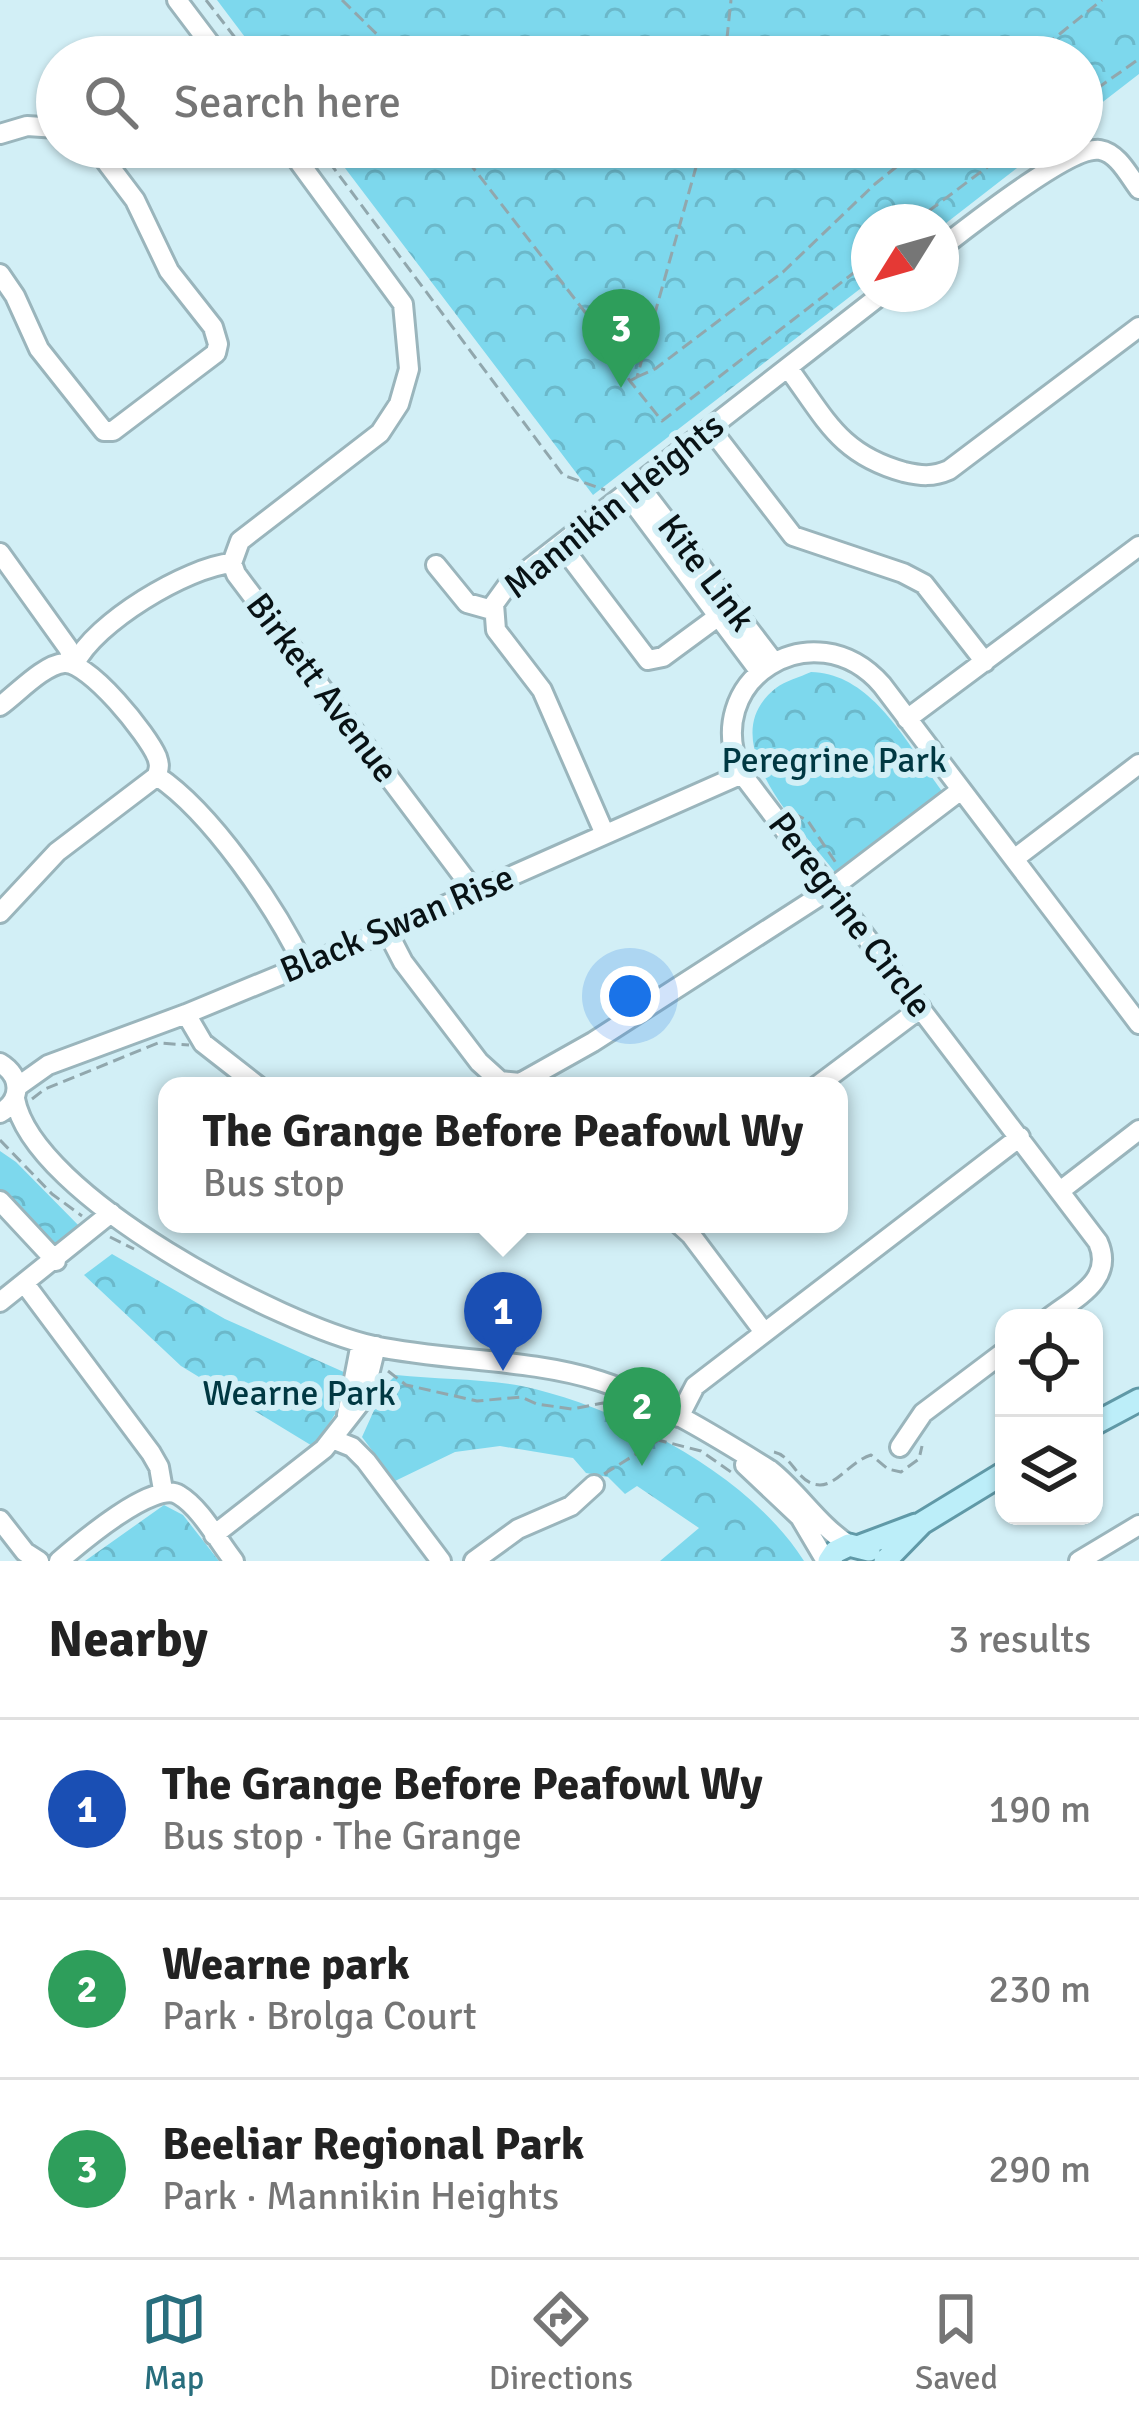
<!DOCTYPE html>
<html lang="en">
<head>
<meta charset="utf-8">
<style>
	:root { --surface:#fff; --page:#f2f2f2; --text:#222; --muted:#767676; --line:#e0e0e0; --accent:#286e7d }
	body { margin:0; font-family:Signika,sans-serif; background:var(--page); color:var(--text) }
	.controls { position:absolute; right:36px; bottom:36px; display:grid; overflow:hidden; border-radius:24px; box-shadow:0 3px 9px #0004 }
	.controls button { width:108px; height:108px; display:grid; place-items:center; padding:0; border:0; border-bottom:3px solid var(--line); background:var(--surface); color:var(--text); font:60px sans-serif }
	.compass { position:absolute; left:851px; top:204px; width:108px; height:108px; border-radius:50%; background:var(--surface); box-shadow:0 3px 9px #0004; rotate:233deg }
	.you { position:absolute; left:630px; top:996px; width:42px; height:42px; margin:-30px; border:9px solid #fff; border-radius:50%; background:#1a73e8; box-shadow:0 0 0 18px #1a73e833 }
	.badge { display:grid; place-items:center; width:78px; height:78px; border-radius:50%; background:var(--accent); color:#fff; font-size:39px; font-weight:700 }
	.pin { position:absolute; translate:-50% -99px; filter:drop-shadow(0 3px 6px #0008) }
	.pin::after { content:''; position:absolute; top:63px; width:42px; height:36px; background:inherit; clip-path:polygon(0 0,100% 0,50% 100%) }
	.popup { position:absolute; left:158px; top:1077px; width:690px; height:156px; box-sizing:border-box; display:grid; place-content:center; border-radius:24px; background:var(--surface); filter:drop-shadow(0 3px 9px #0005); font-size:39px; white-space:nowrap; color:var(--muted) }
	.popup b { font-size:45px; color:var(--text) }
	.popup::after { content:''; position:absolute; left:50%; top:100%; margin-left:-24px; border:24px solid transparent; border-top-color:var(--surface) }
	.list { margin:0; padding:0; list-style:none }
	h2 { display:flex; justify-content:space-between; align-items:center; height:156px; margin:0; padding:0 48px; font-size:51px }
	h2 small { font-size:39px; font-weight:400; color:var(--muted) }
	.list li { display:grid; grid-template-columns:78px 1fr auto; gap:36px; align-items:center; box-sizing:border-box; height:180px; padding:0 48px; border-top:3px solid var(--line) }
	.list b { display:block; font-size:45px; white-space:nowrap }
	.list p { margin:0; font-size:39px; white-space:nowrap; color:var(--muted) }
	.list em { font-size:39px; font-style:normal; color:var(--muted) }
	.icon { flex:none; width:66px; height:66px; fill:none; stroke:currentColor; stroke-width:2; stroke-linecap:round; stroke-linejoin:round }
	.map { position:relative; flex:none; width:1139px; height:1561px; overflow:hidden }
	.search { position:absolute; background:var(--surface); box-shadow:0 3px 9px #0004; left:36px; right:36px; top:36px; height:132px; display:flex; align-items:center; gap:30px; box-sizing:border-box; padding:0 42px; border-radius:66px; color:var(--muted); font-size:45px }
	.sheet { height:696px; background:var(--surface) }
	nav { display:flex; justify-content:space-around; align-items:center; box-sizing:border-box; height:168px; border-top:3px solid var(--line); background:var(--surface); font-size:33px; color:var(--muted) }
	nav a { display:grid; justify-items:center; gap:6px }
	nav .on { color:var(--accent) }
	.map>svg:first-child { display:block }
	.park { fill:url(#park-crowns) }
	.lines { fill:none; stroke-linecap:round; stroke-linejoin:round }
	.minor-casing { stroke:#9ab5bc; stroke-width:24 }
	.major-casing { stroke:#6099a7; stroke-width:27 }
	.path { stroke:#91a7ad; stroke-width:3; stroke-dasharray:12 6; stroke-linecap:butt }
	.minor { stroke:#fff; stroke-width:18 }
	.major { stroke:#bceef9; stroke-width:21 }
	.labels { text-anchor:middle; dominant-baseline:central; stroke-width:12; stroke-linejoin:round; paint-order:stroke }
	.street-label { font-size:36px; fill:#081215; stroke:#d2eff6 }
	.park-label { font-size:36px; fill:#003842; stroke:#d2eff6 }
</style>
</head>
<body>
<div class="map">
<svg width="1139" height="1561" viewBox="0 0 1139 1561">
	<defs>
		<pattern id="park-crowns" width="20" height="18" patternUnits="userSpaceOnUse" patternTransform="scale(3)"><rect width="20" height="18" fill="#7dd8ed"/><path d="M2 6a3 3 0 1 1 6 0M12 15a3 3 0 1 1 6 0" fill="none" stroke="#6bb8ca"/></pattern>
	</defs>
	<rect width="100%" height="100%" fill="#d2eff6"/>
	<path class="park" d="M217,0H1139V74L1082,118V57H260Z
		M329,147H1044L941,227V222H869V282L593,495Z
		M811,672C874,673 910,749 944,794L837,875C803,830 709,740 776,688C785,681 800,677 811,672Z
		M0,1151L16,1162L86,1233L56,1250L0,1195Z
		M112,1254L225,1319L346,1373L337,1411L314,1447L181,1366L84,1275Z
		M396,1375C441,1380 491,1378 535,1389C630,1413 750,1476 804,1561H660L699,1528L637,1486L625,1494L608,1477L586,1473L573,1458L500,1446L455,1452L395,1481L362,1437L385,1386Z
		M164,1505L183,1515L219,1561H85Z"/>
	<g class="lines">
		<g class="minor-casing">
			<path id="minor" d="M177,0L220,57
				M0,134L27,126L57,128
				M288,147L403,304L409,369L399,404L380,433L240,541L232,563L236,574L475,892
				M941,248C967,228 1071,145 1100,150C1118,153 1129,176 1139,189
				M0,274L15,296L39,349L104,431H113L216,353L218,344L213,327L169,271L135,200L95,147
				M788,368C826,419 839,454 904,472C921,476 933,477 949,470L1139,327
				M710,428L793,536L903,573L924,584L985,662
				M638,484L774,662
				M626,493L760,672
				M561,545L648,660L663,657L731,607
				M0,553L68,648L75,664
				M436,565L467,603L492,610
				M75,664C94,623 187,567 232,563
				M0,706C17,694 43,665 64,663C89,661 148,735 157,757C160,766 159,767 157,776L57,852L0,913
				M907,719L1139,546
				M157,776C211,812 275,906 304,966
				M604,832L542,690L496,630L494,604L507,586L882,294
				M1014,859L1139,764
				M387,931L403,962L479,1062L500,1081L520,1083L593,1042L832,888L961,790
				M186,1014L203,1043L258,1086
				M0,1063C22,1076 22,1100 0,1113
				M817,1086L921,1008
				M17,1087L48,1065L186,1014L387,931L742,774
				M15,1099C33,1196 282,1326 374,1346C449,1362 527,1358 600,1381C656,1399 720,1439 770,1470C799,1493 818,1525 849,1545
				M1060,1191L1139,1130
				M0,1201L56,1261
				M679,1224L691,1235L764,1332
				M25,1284L151,1453L159,1467L163,1490
				M0,1302L111,1213
				M1049,1318C1075,1298 1115,1280 1098,1242L742,774C697,681 814,607 882,685L1139,1024
				M347,1415L361,1343
				M679,1417L695,1386L1020,1137
				M332,1439L352,1447L366,1461L441,1561
				M900,1447L923,1413L1004,1352
				M745,1465L800,1517L826,1561
				M0,1520L25,1552L39,1561
				M214,1535L324,1449L363,1399L376,1346
				M59,1561C80,1543 155,1479 179,1495C201,1508 218,1541 234,1561
				M474,1561L518,1529L571,1506L594,1485
				M1079,1561L1139,1525"/>
		</g>
		<g class="major-casing">
			<path id="major" d="M1094,1424L1139,1400
				M860,1546L916,1525
				M829,1561L835,1552L849,1545L869,1550
				M885,1561L922,1523L1004,1473"/>
		</g>
		<path class="path" d="M206,0L250,57
			M342,0L400,57
			M725,57L731,0
			M1031,57L1102,0
			M1082,99L1139,59
			M318,147L563,475L605,490
			M457,147L595,325L630,381L662,421L869,261
			M914,222L1014,147
			M637,377L655,369L783,272L875,184L921,147
			M630,381L637,377L698,160L707,147
			M793,813L808,821L836,863
			M32,1099L45,1089L158,1043L189,1045
			M0,1140L52,1194L82,1216
			M110,1237L134,1249
			M388,1371L406,1385L477,1401L521,1397L537,1404L572,1409L603,1403L625,1412L658,1440L701,1451L731,1472
			M774,1452C793,1456 798,1485 820,1485C837,1485 851,1461 871,1455L888,1469L901,1472L919,1459L922,1446
			M604,1474L657,1441"/>
		<use href="#minor" class="minor"/>
		<use href="#major" class="major"/>
	</g>
	<g class="labels">
		<g class="street-label">
			<text transform="translate(614 506) rotate(-39)">Mannikin Heights</text>
			<text transform="translate(706 573) rotate(53)">Kite Link</text>
			<text transform="translate(322 688) rotate(53)">Birkett Avenue</text>
			<text transform="translate(850 915) rotate(53)">Peregrine Circle</text>
			<text transform="translate(397 924) rotate(-23)">Black Swan Rise</text>
		</g>
		<g class="park-label">
			<text x="834" y="760">Peregrine Park</text>
			<text x="299" y="1393">Wearne Park</text>
		</g>
	</g>
</svg>
<div class="controls">
<button><svg class="icon" aria-label="locate" viewBox="0 0 24 24"><circle cx="12" cy="12" r="6"/><path d="M12 2v4M12 18v4M2 12h4M18 12h4"/></svg></button>
<button><svg class="icon" aria-label="layers" viewBox="0 0 24 24"><path d="M12 4l9 5-9 5-9-5zM3 14l9 5 9-5"/></svg></button>
</div>
<svg class="compass" viewBox="-18 -18 36 36"><path d="M0-13l5 13h-10z" fill="#e53935"/><path d="M0 13l5-13h-10z" fill="#767676"/></svg>
<div class="you"></div>
<div class="pin badge" style="left:503px;top:1371px;background:#1a4fb4">1</div>
<div class="popup"><b>The Grange Before Peafowl Wy</b>Bus stop</div>
<div class="pin badge" style="left:642px;top:1466px;background:#2e9e5b">2</div>
<div class="pin badge" style="left:621px;top:388px;background:#2e9e5b">3</div>
<div class="search"><svg class="icon" aria-label="search" viewBox="0 0 24 24"><circle cx="10" cy="10" r="6"/><path d="M15 15l6 6"/></svg>Search here</div>
</div>
<section class="sheet">
<h2>Nearby<small>3 results</small></h2>
<ul class="list">
<li><span class="badge" style="background:#1a4fb4">1</span><div><b>The Grange Before Peafowl Wy</b><p>Bus stop · The Grange</p></div><em>190 m</em></li>
<li><span class="badge" style="background:#2e9e5b">2</span><div><b>Wearne park</b><p>Park · Brolga Court</p></div><em>230 m</em></li>
<li><span class="badge" style="background:#2e9e5b">3</span><div><b>Beeliar Regional Park</b><p>Park · Mannikin Heights</p></div><em>290 m</em></li>
</ul>
</section>
<nav>
<a class="on"><svg class="icon" aria-label="map" viewBox="0 0 24 24"><path d="M3 6l6-2 6 2 6-2v14l-6 2-6-2-6 2zM9 4v14M15 6v14"/></svg>Map</a>
<a><svg class="icon" aria-label="directions" viewBox="0 0 24 24"><path d="M12 3l9 9-9 9-9-9zM9 14v-3h6M13 9l2 2-2 2"/></svg>Directions</a>
<a><svg class="icon" aria-label="saved" viewBox="0 0 24 24"><path d="M7 4h10v16l-5-4-5 4z"/></svg>Saved</a>
</nav>
</body>
</html>
